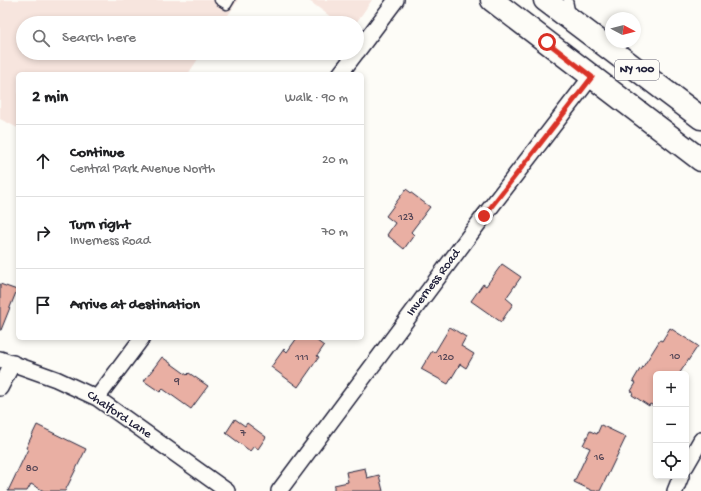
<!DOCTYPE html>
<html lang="en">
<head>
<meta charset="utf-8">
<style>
	:root { --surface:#fff; --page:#f6f6f6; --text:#202124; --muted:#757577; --line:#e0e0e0 }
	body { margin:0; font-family:"Gochi Hand",sans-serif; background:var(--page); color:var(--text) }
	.controls { position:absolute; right:12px; bottom:12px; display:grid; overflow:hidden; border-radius:6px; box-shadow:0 2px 6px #0003 }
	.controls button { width:36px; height:36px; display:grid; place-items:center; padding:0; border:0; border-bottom:1px solid var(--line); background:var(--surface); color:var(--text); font:20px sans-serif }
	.compass { position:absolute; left:605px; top:12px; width:36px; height:36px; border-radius:50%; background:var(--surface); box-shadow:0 2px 6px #0003; rotate:97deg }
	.stop { position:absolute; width:12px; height:12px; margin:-9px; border:3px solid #d93025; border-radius:50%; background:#fff }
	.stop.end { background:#d93025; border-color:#fff; box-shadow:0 1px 4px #0008 }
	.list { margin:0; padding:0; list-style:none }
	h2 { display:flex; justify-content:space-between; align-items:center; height:52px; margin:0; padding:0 16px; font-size:17px }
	h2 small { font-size:13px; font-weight:400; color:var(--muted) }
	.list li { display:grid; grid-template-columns:26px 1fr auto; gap:12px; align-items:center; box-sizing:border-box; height:72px; padding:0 16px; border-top:1px solid var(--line) }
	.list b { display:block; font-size:15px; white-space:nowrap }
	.list p { margin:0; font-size:13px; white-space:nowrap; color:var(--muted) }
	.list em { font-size:13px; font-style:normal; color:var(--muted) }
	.icon { flex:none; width:22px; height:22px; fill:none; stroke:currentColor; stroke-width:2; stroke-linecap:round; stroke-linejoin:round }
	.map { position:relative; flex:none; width:701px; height:491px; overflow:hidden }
	.search { position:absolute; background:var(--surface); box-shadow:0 2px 6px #0003; left:16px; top:16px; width:348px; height:44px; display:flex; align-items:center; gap:10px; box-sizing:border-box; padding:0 14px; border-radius:22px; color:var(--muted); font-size:15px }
	.panel { position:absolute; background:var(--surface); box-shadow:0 2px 6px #0003; left:16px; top:72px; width:348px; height:268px; border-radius:6px }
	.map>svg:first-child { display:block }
	.built { fill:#f7e5de }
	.building { fill:#e9afa3; stroke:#22223b }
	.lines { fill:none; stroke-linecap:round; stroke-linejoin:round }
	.lane-casing { stroke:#22223b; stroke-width:11 }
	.street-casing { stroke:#22223b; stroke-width:18 }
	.primary-casing { stroke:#22223b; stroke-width:25 }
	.lane { stroke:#fdfcf7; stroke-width:8 }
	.street { stroke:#fdfcf7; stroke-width:15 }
	.primary { stroke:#fdfcf7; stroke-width:22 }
	.route { stroke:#d93025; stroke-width:5 }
	.labels { text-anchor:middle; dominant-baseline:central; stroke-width:3; stroke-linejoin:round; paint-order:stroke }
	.number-label { font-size:11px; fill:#544555 }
	.shield { fill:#fdfcf7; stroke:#646373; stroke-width:1 }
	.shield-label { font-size:12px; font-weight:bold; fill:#22223b }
	.street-label { font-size:13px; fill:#22223b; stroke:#fdfcf7 }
</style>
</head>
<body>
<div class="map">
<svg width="701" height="491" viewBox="0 0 701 491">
	<rect width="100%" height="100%" fill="#fdfcf7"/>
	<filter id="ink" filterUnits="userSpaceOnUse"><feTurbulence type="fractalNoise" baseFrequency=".025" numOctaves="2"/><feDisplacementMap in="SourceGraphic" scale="8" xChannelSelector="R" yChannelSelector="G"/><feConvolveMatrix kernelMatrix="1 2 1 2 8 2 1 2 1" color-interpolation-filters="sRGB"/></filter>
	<g filter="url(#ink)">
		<path class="built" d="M0,0H238L223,23H23V53H202L188,74H18V128L0,119Z
			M308,0H372L356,23H339Z"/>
		<path class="building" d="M406,189L430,207L411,232L414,235L404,249L387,235L395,223L386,216Z
			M502,264L521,277L506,298L513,304L501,322L471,301L483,284L486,286Z
			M0,284L17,290L1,330H0Z
			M450,327L466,337L461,346L474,354L466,368L460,364L448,384L421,369L432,351L435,352Z
			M670,328L698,346L679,374H656V407L650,404L649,406L632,395L633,392L631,391L636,383L633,381L640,369L641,370L660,340L662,341Z
			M297,338H313L324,346L317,356L319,357L298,387L271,367L284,349L287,352Z
			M162,357L187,375L189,373L208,386L191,409L163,389L160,392L144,381Z
			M235,419L245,426L247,423L266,437L258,449L254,446L250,451L226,433Z
			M37,425L86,449L65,491H44L31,484L27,491H8L28,449L26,448Z
			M601,425L626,437L600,491H593L574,482L590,448L583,445L590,431L597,434Z
			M365,468L367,478L379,475L383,491H334V485L348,482L346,472Z"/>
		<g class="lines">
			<g class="lane-casing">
				<path id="lane" d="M219,0L227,5L230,0
					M568,0L571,15"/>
			</g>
			<g class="street-casing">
				<path id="street" d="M357,52L396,0
					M340,74L356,53
					M0,359L56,379L97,398L227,491
					M0,388L13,363
					M97,398L142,338
					M686,466L701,440
					M279,491L484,216L591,77
					M675,491L681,476"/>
			</g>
			<g class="primary-casing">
				<path id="primary" d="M492,0L701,160
					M545,0L701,118"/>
			</g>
			<use href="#lane" class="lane"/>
			<use href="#street" class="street"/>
			<use href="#primary" class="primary"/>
		</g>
	</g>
	<g class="lines" filter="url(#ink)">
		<path class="route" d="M484,216L592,77L547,42"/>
	</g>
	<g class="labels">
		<g class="number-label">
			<text x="406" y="218">123</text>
			<text x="675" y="357">10</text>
			<text x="302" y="358">111</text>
			<text x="446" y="358">120</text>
			<text x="177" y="382">9</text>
			<text x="243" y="434">7</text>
			<text x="599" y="458">16</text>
			<text x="32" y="469">80</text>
		</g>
		<rect class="shield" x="615" y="60" width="44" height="20" rx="3"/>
		<g class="shield-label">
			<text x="637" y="70">NY 100</text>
		</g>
		<g class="street-label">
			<text transform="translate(434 283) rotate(-53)">Inverness Road</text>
			<text transform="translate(119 415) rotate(34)">Chalford Lane</text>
		</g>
	</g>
</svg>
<div class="controls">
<button>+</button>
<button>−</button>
<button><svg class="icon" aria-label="locate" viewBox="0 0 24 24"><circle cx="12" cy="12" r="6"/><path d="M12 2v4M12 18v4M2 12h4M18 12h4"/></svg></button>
</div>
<svg class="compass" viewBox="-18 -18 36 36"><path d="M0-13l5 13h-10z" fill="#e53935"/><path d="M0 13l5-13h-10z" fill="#757577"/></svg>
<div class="stop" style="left:547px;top:42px"></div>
<div class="stop end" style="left:484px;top:216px"></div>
<div class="search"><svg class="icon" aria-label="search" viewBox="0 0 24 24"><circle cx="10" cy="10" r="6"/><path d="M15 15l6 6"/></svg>Search here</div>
<section class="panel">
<h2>2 min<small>Walk · 90 m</small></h2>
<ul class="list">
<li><svg class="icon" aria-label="ahead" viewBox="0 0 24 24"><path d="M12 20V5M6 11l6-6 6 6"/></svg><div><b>Continue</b><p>Central Park Avenue North</p></div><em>20 m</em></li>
<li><svg class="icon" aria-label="right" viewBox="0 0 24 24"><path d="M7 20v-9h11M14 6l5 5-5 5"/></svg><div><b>Turn right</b><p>Inverness Road</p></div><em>70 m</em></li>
<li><svg class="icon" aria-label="arrive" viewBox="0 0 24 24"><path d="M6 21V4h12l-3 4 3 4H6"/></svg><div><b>Arrive at destination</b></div></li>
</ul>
</section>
</div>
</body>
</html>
